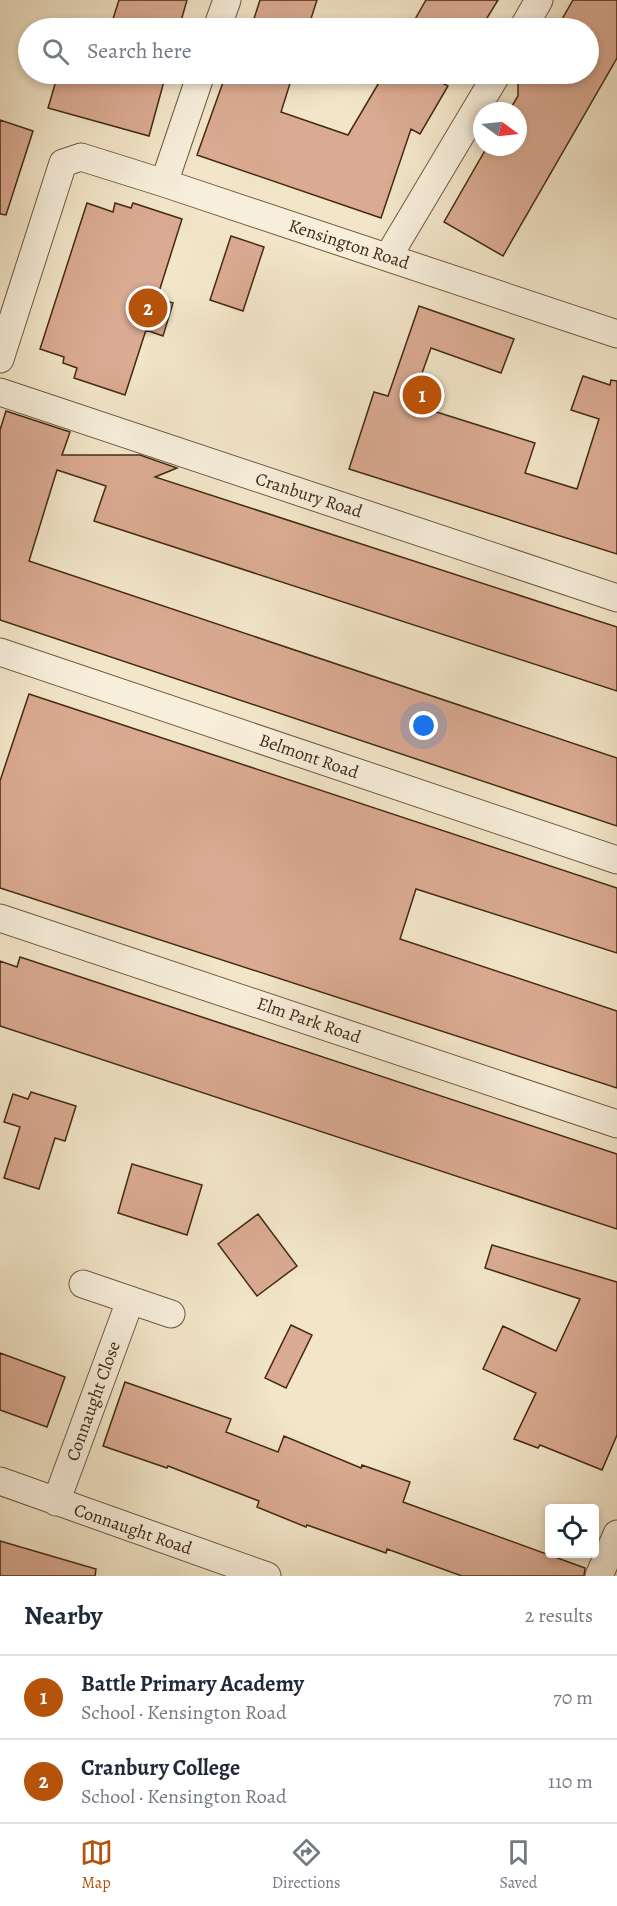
<!DOCTYPE html>
<html lang="en">
<head>
<meta charset="utf-8">
<style>
	:root { --surface:#fff; --page:#f2f2f3; --text:#1f2937; --muted:#747a83; --line:#e0e1e3; --accent:#b45309 }
	body { margin:0; font-family:Alegreya,serif; background:var(--page); color:var(--text) }
	.controls { position:absolute; right:18px; bottom:18px; display:grid; overflow:hidden; border-radius:6px; box-shadow:0 3px 9px #0003 }
	.controls button { width:54px; height:54px; display:grid; place-items:center; padding:0; border:0; border-bottom:2px solid var(--line); background:var(--surface); color:var(--text); font:30px sans-serif }
	.compass { position:absolute; left:473px; top:102px; width:54px; height:54px; border-radius:50%; background:var(--surface); box-shadow:0 3px 9px #0003; rotate:105deg }
	.you { position:absolute; left:424px; top:726px; width:21px; height:21px; margin:-15px; border:4px solid #fff; border-radius:50%; background:#1a73e8; box-shadow:0 0 0 9px #1a73e833 }
	.badge { display:grid; place-items:center; width:39px; height:39px; border-radius:50%; background:var(--accent); color:#fff; font-size:20px; font-weight:700 }
	.pin { position:absolute; translate:-50% -50%; border:3px solid #fff; box-shadow:0 2px 6px #0006 }
	.list { margin:0; padding:0; list-style:none }
	h2 { display:flex; justify-content:space-between; align-items:center; height:78px; margin:0; padding:0 24px; font-size:26px }
	h2 small { font-size:20px; font-weight:400; color:var(--muted) }
	.list li { display:grid; grid-template-columns:39px 1fr auto; gap:18px; align-items:center; box-sizing:border-box; height:84px; padding:0 24px; border-top:2px solid var(--line) }
	.list b { display:block; font-size:22px; white-space:nowrap }
	.list p { margin:0; font-size:20px; white-space:nowrap; color:var(--muted) }
	.list em { font-size:20px; font-style:normal; color:var(--muted) }
	.icon { flex:none; width:33px; height:33px; fill:none; stroke:currentColor; stroke-width:2; stroke-linecap:round; stroke-linejoin:round }
	.map { position:relative; flex:none; width:617px; height:1576px; overflow:hidden }
	.search { position:absolute; background:var(--surface); box-shadow:0 3px 9px #0003; left:18px; right:18px; top:18px; height:66px; display:flex; align-items:center; gap:15px; box-sizing:border-box; padding:0 21px; border-radius:33px; color:var(--muted); font-size:22px }
	.sheet { height:246px; background:var(--surface) }
	nav { display:flex; justify-content:space-around; align-items:center; box-sizing:border-box; height:84px; border-top:2px solid var(--line); background:var(--surface); font-size:16px; color:var(--muted) }
	nav a { display:grid; justify-items:center; gap:3px }
	nav .on { color:var(--accent) }
	.map>svg:first-child { display:block }
	.building { fill:#daaa92; stroke:#432b10; stroke-width:1.5 }
	.lines { fill:none; stroke-linecap:round; stroke-linejoin:round }
	.minor-casing { stroke:#6f5a3e; stroke-width:29 }
	.minor { stroke:#f7eedb; stroke-width:27 }
	.labels { text-anchor:middle; dominant-baseline:central; stroke-width:4.5; stroke-linejoin:round; paint-order:stroke }
	.street-label { font-size:18px; fill:#432b10; stroke:#f7eedb }
</style>
</head>
<body>
<div class="map">
<svg width="617" height="1576" viewBox="0 0 617 1576">
	<rect width="100%" height="100%" fill="#f2e5c8"/>
	<filter id="stains"><feTurbulence type="fractalNoise" baseFrequency=".00333" numOctaves="4"/><feColorMatrix values="0 0 0 0 .2 0 0 0 0 .09 0 0 0 0 .02 0 0 0 .5 -.17"/></filter>
	<radialGradient id="worn" r=".72"><stop offset=".6" stop-color="#630" stop-opacity="0"/><stop offset="1" stop-color="#630" stop-opacity=".3"/></radialGradient>
	<path class="building" d="M119,0H187L179,28H110Z
		M260,0H317L308,28H251Z
		M426,0H498L481,28H410Z
		M573,0H617V58L503,256L444,222L487,147H518V111H509L518,96V74H588V28H557Z
		M58,74H166L149,136L48,108Z
		M226,74H293L281,112L348,135L384,74H426L448,86L420,134L411,129L381,218L197,155Z
		M0,120L33,131L6,215L0,214Z
		M87,203L113,212L115,203L131,208L133,203L182,219L157,298L173,303L163,336L146,330L125,395L74,378L77,368L63,363L64,357L40,349Z
		M231,236L264,247L243,311L210,300Z
		M419,306L514,339L501,373L431,348L411,404L535,443L525,473L577,489L599,419L571,410L583,376L610,385L611,380L617,381V554L349,469L374,392L388,396Z
		M6,411L70,432L62,455H140L177,468L155,477L617,627V691L94,521L106,486L57,470L29,561L617,758V826L0,620V430Z
		M29,694L617,888V953L416,889L400,939L617,1011V1088L0,888V781Z
		M20,957L617,1154V1229L0,1026V961L17,967Z
		M31,1092L76,1106L65,1141L55,1138L39,1189L4,1178L20,1127L4,1122L13,1094L28,1099Z
		M132,1164L202,1185L187,1235L118,1213Z
		M258,1214L297,1266L257,1296L218,1244Z
		M492,1245L617,1282V1435L602,1470L540,1445L538,1448L514,1439L536,1393L483,1369L503,1326L556,1351L580,1299L485,1268Z
		M291,1325L312,1335L286,1388L265,1378Z
		M0,1353L65,1377L47,1427L0,1410Z
		M125,1382L231,1419L226,1432L278,1452L284,1436L361,1468L362,1465L410,1482L403,1502L585,1568L584,1576H462L387,1549L386,1553L307,1525L306,1527L257,1507L259,1501L168,1466L167,1468L103,1446Z
		M0,1541L96,1569L95,1576H0Z"/>
	<g class="lines">
		<g class="minor-casing">
			<path id="minor" d="M217,28L227,0
				M523,28L539,0
				M164,183L201,74
				M388,257L497,74
				M0,359L63,163L81,157L164,183L617,334
				M0,392L617,598
				M0,652L617,860
				M0,918L617,1124
				M83,1284L171,1314
				M0,1481L267,1576
				M56,1502L130,1301
				M599,1576L617,1534"/>
		</g>
		<use href="#minor" class="minor"/>
	</g>
	<g class="labels">
		<g class="street-label">
			<text transform="translate(349 244) rotate(18)">Kensington Road</text>
			<text transform="translate(309 495) rotate(18)">Cranbury Road</text>
			<text transform="translate(309 756) rotate(19)">Belmont Road</text>
			<text transform="translate(309 1020) rotate(19)">Elm Park Road</text>
			<text transform="translate(93 1401) rotate(-70)">Connaught Close</text>
			<text transform="translate(133 1529) rotate(19)">Connaught Road</text>
		</g>
	</g>
	<rect width="100%" height="100%" filter="url(#stains)"/>
	<rect width="100%" height="100%" fill="url(#worn)"/>
</svg>
<div class="controls">
<button><svg class="icon" aria-label="locate" viewBox="0 0 24 24"><circle cx="12" cy="12" r="6"/><path d="M12 2v4M12 18v4M2 12h4M18 12h4"/></svg></button>
</div>
<svg class="compass" viewBox="-18 -18 36 36"><path d="M0-13l5 13h-10z" fill="#e53935"/><path d="M0 13l5-13h-10z" fill="#747a83"/></svg>
<div class="you"></div>
<div class="pin badge" style="left:422px;top:395px">1</div>
<div class="pin badge" style="left:148px;top:308px">2</div>
<div class="search"><svg class="icon" aria-label="search" viewBox="0 0 24 24"><circle cx="10" cy="10" r="6"/><path d="M15 15l6 6"/></svg>Search here</div>
</div>
<section class="sheet">
<h2>Nearby<small>2 results</small></h2>
<ul class="list">
<li><span class="badge">1</span><div><b>Battle Primary Academy</b><p>School · Kensington Road</p></div><em>70 m</em></li>
<li><span class="badge">2</span><div><b>Cranbury College</b><p>School · Kensington Road</p></div><em>110 m</em></li>
</ul>
</section>
<nav>
<a class="on"><svg class="icon" aria-label="map" viewBox="0 0 24 24"><path d="M3 6l6-2 6 2 6-2v14l-6 2-6-2-6 2zM9 4v14M15 6v14"/></svg>Map</a>
<a><svg class="icon" aria-label="directions" viewBox="0 0 24 24"><path d="M12 3l9 9-9 9-9-9zM9 14v-3h6M13 9l2 2-2 2"/></svg>Directions</a>
<a><svg class="icon" aria-label="saved" viewBox="0 0 24 24"><path d="M7 4h10v16l-5-4-5 4z"/></svg>Saved</a>
</nav>
</body>
</html>
